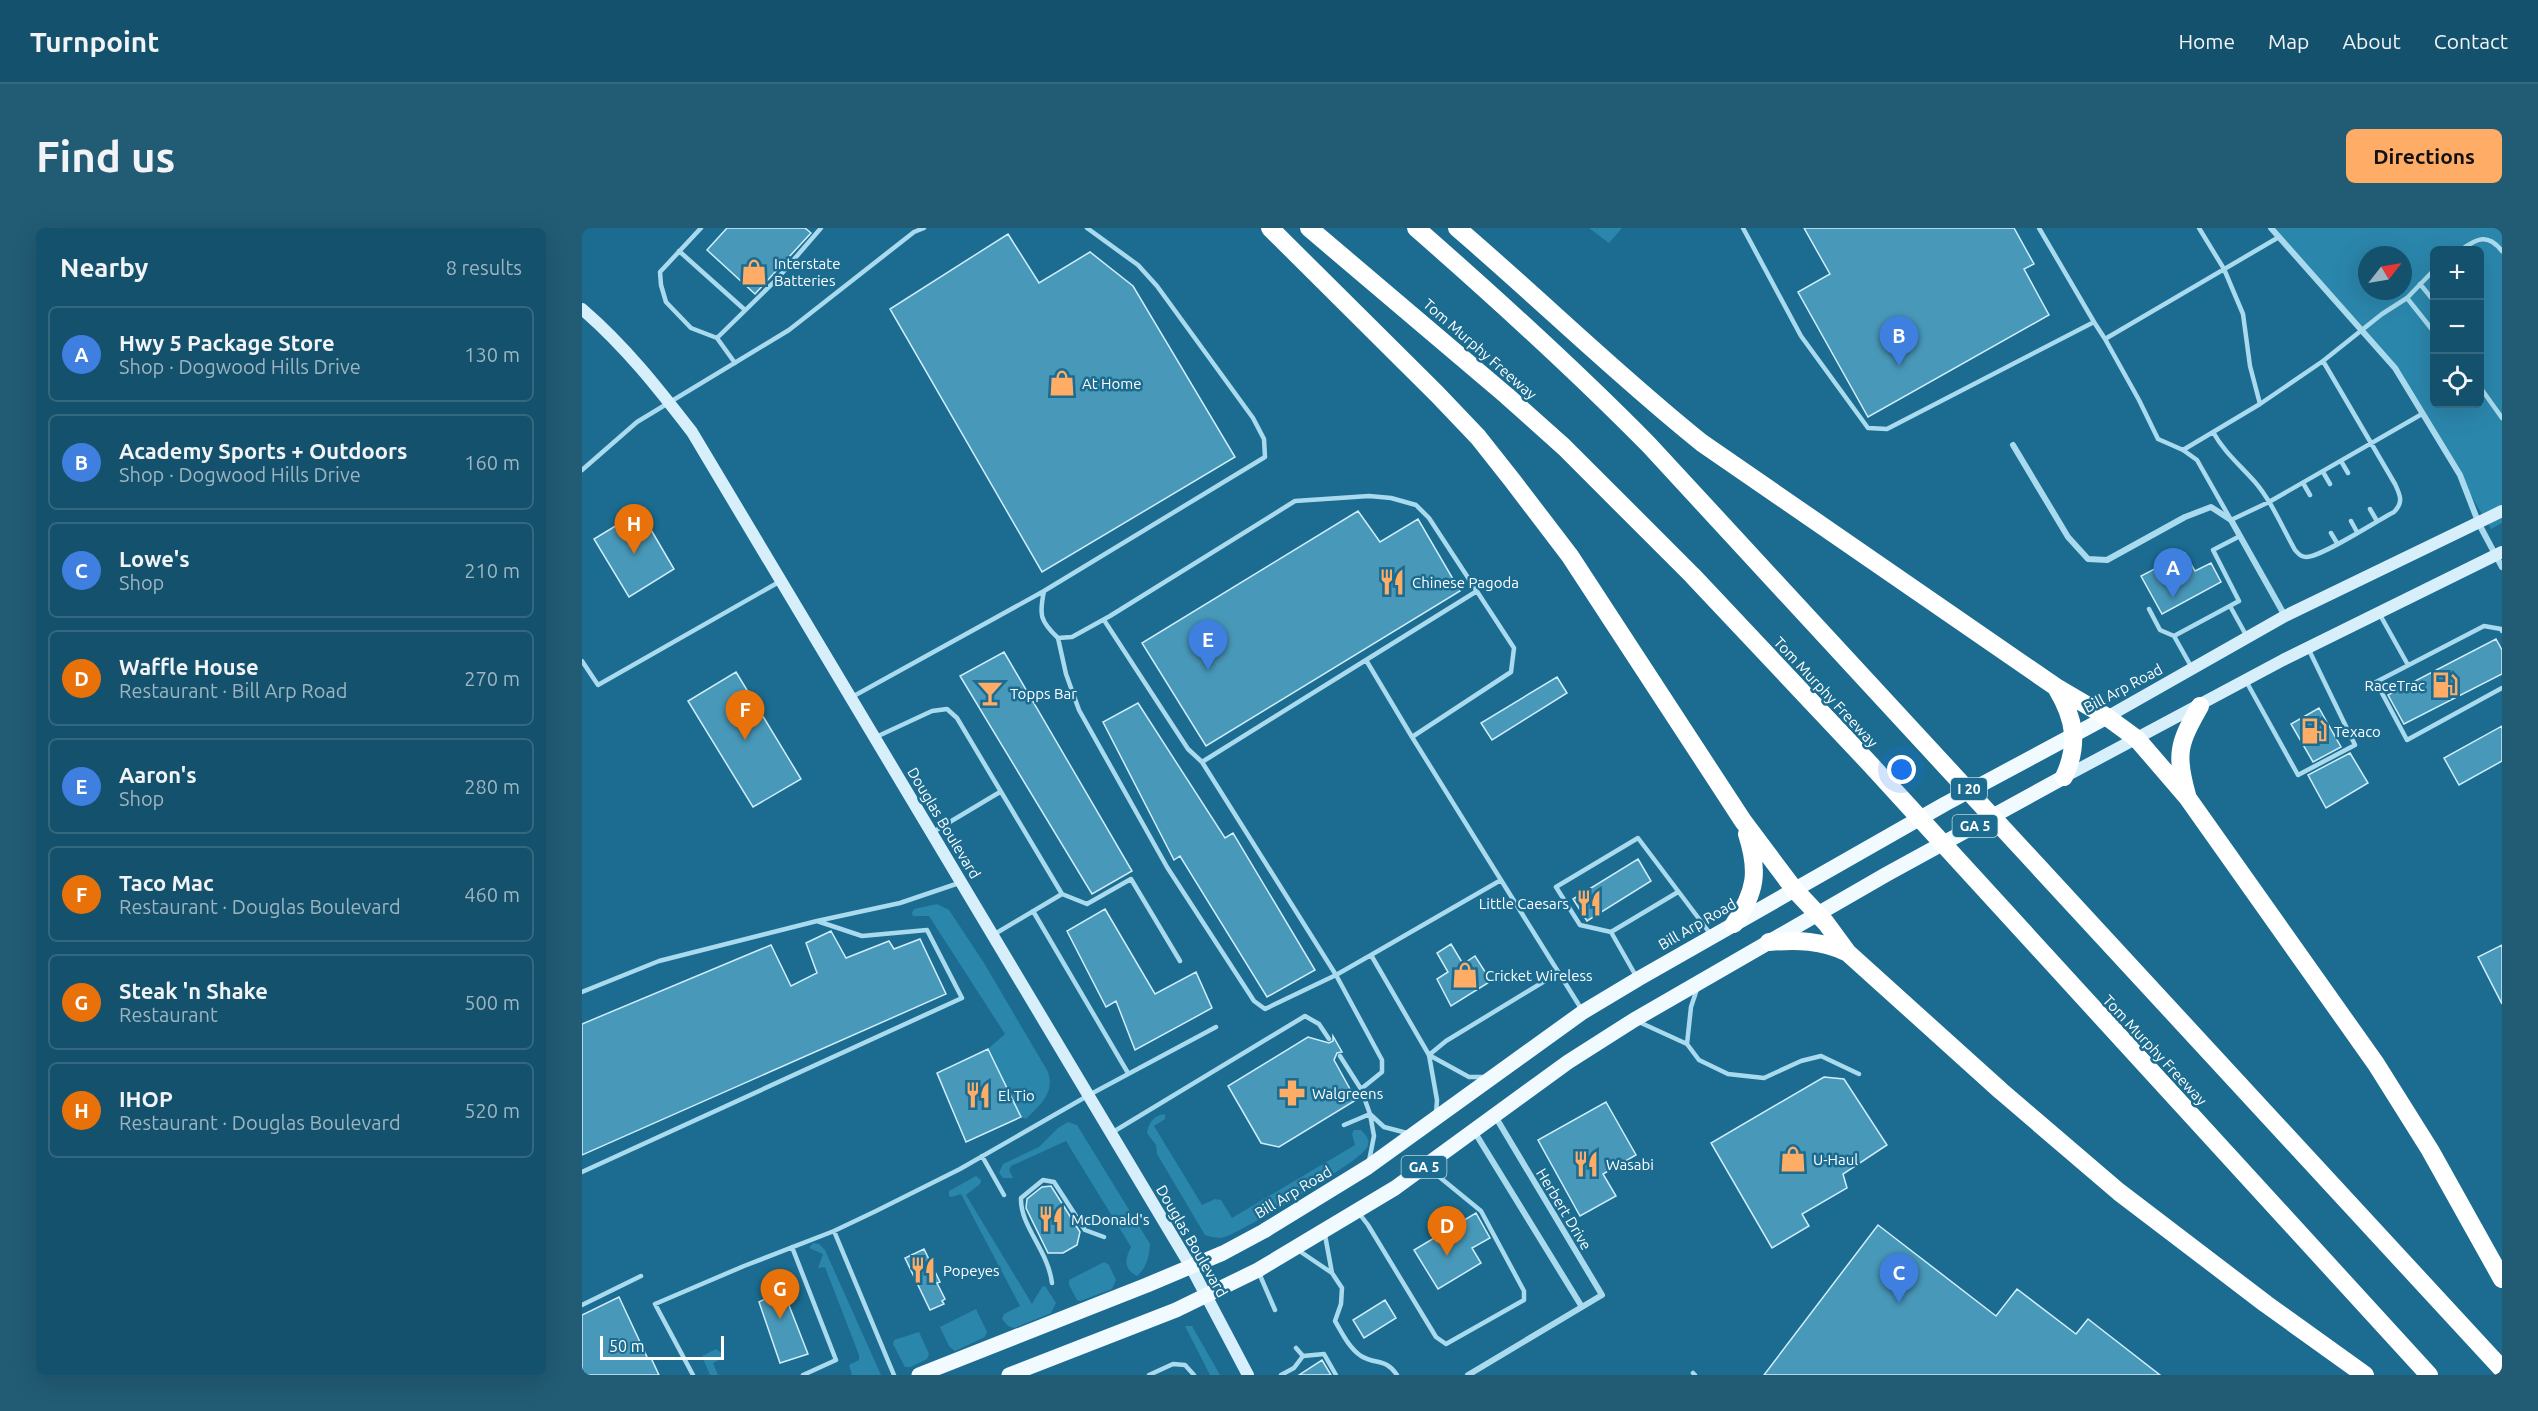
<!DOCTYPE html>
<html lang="en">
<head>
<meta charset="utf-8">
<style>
	:root { --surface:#14516c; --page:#215b74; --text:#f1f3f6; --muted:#9db5c2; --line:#33687f; --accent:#ffac67 }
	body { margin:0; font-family:Ubuntu,sans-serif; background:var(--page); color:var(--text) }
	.controls { position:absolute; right:18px; top:18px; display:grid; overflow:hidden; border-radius:9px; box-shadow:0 6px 24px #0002 }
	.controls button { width:54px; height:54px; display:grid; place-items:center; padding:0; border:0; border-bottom:2px solid var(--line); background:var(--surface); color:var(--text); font:30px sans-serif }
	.compass { position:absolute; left:1776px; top:18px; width:54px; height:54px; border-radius:50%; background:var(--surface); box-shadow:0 6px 24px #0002; rotate:59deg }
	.scale { position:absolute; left:18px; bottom:15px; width:124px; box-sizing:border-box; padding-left:6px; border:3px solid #fff; border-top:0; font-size:16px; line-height:21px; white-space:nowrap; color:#fff; -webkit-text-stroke:4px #1b6c90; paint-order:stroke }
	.you { position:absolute; left:1320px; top:542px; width:21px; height:21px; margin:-15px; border:4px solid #fff; border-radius:50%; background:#1a73e8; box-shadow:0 0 0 9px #1a73e833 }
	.badge { display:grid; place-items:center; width:39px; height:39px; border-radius:50%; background:var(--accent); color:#fff; font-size:20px; font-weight:700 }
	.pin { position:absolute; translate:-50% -50px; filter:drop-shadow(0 2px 3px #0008) }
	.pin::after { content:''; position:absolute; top:32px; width:21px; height:18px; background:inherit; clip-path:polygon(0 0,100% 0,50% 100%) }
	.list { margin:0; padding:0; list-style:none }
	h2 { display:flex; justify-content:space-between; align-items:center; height:78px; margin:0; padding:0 24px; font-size:26px }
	h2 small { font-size:20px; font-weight:400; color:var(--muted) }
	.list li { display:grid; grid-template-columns:39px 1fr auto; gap:18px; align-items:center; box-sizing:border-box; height:96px; margin:0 12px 12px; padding:0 12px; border:2px solid var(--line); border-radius:9px }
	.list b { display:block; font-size:22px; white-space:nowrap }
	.list p { margin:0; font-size:20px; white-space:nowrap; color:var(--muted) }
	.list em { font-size:20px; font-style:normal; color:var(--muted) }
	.icon { flex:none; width:33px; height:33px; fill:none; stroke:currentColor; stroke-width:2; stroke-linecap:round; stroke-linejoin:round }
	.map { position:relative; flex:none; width:1920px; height:1147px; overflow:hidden; border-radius:9px }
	header { display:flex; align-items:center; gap:36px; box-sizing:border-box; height:84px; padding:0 30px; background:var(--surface); border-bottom:2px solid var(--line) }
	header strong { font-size:28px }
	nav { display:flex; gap:33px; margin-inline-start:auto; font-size:21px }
	.intro { display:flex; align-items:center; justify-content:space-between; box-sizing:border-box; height:144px; padding:0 36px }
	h1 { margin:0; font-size:42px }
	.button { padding:15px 27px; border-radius:9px; background:var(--accent); color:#111; font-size:21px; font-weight:700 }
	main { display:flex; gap:36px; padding:0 36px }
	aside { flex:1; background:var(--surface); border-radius:9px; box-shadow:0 6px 24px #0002 }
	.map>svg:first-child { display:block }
	.green { fill:#2b86ac; fill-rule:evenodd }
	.building { fill:#4898b9; stroke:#d0eefa; stroke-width:1.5 }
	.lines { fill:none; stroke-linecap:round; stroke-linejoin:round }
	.lane { stroke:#aadaee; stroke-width:4.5 }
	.street { stroke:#aadaee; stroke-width:6 }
	.secondary { stroke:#d7effa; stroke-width:12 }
	.primary { stroke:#f1faff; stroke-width:15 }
	.highway { stroke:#fff; stroke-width:18 }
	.labels { text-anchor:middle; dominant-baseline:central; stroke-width:5; stroke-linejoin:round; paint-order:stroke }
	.shield { fill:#1b6c90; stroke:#bbd3de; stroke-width:1.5 }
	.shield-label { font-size:14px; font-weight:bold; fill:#fff }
	.poi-label { font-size:15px; fill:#fff; stroke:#1b6c90; text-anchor:start }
	.street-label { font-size:15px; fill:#fff; stroke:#1b6c90 }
</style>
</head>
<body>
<header>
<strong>Turnpoint</strong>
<nav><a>Home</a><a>Map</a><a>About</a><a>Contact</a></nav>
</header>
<div class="intro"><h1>Find us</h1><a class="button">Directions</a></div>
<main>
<aside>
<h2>Nearby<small>8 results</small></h2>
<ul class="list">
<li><span class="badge" style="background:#3f7fe0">A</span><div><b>Hwy 5 Package Store</b><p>Shop · Dogwood Hills Drive</p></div><em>130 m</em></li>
<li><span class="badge" style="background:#3f7fe0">B</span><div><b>Academy Sports + Outdoors</b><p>Shop · Dogwood Hills Drive</p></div><em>160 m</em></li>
<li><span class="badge" style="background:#3f7fe0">C</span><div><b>Lowe's</b><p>Shop</p></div><em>210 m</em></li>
<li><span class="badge" style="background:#e8710a">D</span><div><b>Waffle House</b><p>Restaurant · Bill Arp Road</p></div><em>270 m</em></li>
<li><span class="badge" style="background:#3f7fe0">E</span><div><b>Aaron's</b><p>Shop</p></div><em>280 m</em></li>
<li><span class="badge" style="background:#e8710a">F</span><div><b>Taco Mac</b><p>Restaurant · Douglas Boulevard</p></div><em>460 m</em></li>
<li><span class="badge" style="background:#e8710a">G</span><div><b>Steak 'n Shake</b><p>Restaurant</p></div><em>500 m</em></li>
<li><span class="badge" style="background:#e8710a">H</span><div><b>IHOP</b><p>Restaurant · Douglas Boulevard</p></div><em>520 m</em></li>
</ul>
</aside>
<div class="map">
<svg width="1920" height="1147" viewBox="0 0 1920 1147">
	<rect width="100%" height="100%" fill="#1b6c90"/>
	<path class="green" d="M1007,0H1040L1027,15Z
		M1689,0H1920V295L1909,301L1813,140ZM1852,22H1898V176H1852ZM1785,27H1821V63H1785Z
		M355,676L367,682L402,735L466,844C473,865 458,877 444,891L439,889L406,821L423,806L347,688H331L330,685L332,681Z
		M583,886V891L572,898L620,977L633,971L639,972L650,990L773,917L770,906L772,902H779C785,908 790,914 783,922C774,935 658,1005 642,1009C636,1011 629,1009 623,1007L575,926L574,917L565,905C567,894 571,888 583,886Z
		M486,894L495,897L568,1016C567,1029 565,1039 555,1048C541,1041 543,1031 549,1019L484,913L429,938L427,942L431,950H421L417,945L421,936L457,919L476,900Z
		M394,948L399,952L398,956L384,967L450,1076L460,1059L463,1058L474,1075L469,1085L432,1100L426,1098L420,1091L422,1086L438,1078L379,966L370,969L367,968V963Z
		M231,1015L237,1016L243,1022L299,1147H270L267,1137L277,1132V1127L243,1039L236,1040L241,1026L227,1020Z
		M522,1034L527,1037L534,1052L530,1061L498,1073L495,1072L487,1057V1052Z
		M394,1081L405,1104L403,1109L373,1123L367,1118L358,1099Z
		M603,1098H610L638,1147H628Z
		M337,1104L347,1126L345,1131L329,1139H323L311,1116L312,1112Z
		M134,1121L141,1126L139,1131L131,1135L136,1147H128L120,1128Z"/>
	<path class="building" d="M145,0H223L229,5L173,66L125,22Z
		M1222,0H1432L1452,36L1442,41L1467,87L1286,189L1216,64L1248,46Z
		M426,6L457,55L508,24L551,58L653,229L460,344L308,81Z
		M58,283L92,341L47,369L12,311Z
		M776,283L798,314L836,291L878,363L624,518L560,415Z
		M1603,325L1613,343L1629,335L1639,354L1580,386L1559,348Z
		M1914,411L1920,422V446L1822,496L1806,467Z
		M422,424L550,643L510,666L378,448Z
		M154,444L219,551L171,579L106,473Z
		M975,449L985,465L910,512L899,495Z
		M556,475L643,610L651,605L733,742L685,769L598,628L592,632L521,494Z
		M1737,480L1759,519L1731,534L1709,496Z
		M1920,498V533L1877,557L1862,530Z
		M1768,525L1786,555L1744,580L1726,547Z
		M1056,631L1069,653L1005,693L991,671Z
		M523,681L573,766L614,744L630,780L553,822L534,773L524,779L485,703Z
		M249,703L264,730L307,713L312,721L338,711L364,766L0,927V796L189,717L209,758L235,745L224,715Z
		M869,716L881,736L893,728L909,753L869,778L855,751L866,744L855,725Z
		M1920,717V776L1896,729Z
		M751,808L760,824L755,825L752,832L774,872L697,919L679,915L646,858L726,809L747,815L751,813Z
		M406,821L439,889L384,914L355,845Z
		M1242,849L1262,851L1305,917L1261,946L1265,960L1220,986L1227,998L1190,1020L1129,915Z
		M1024,874L1054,927L1021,946L1034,968L998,988L956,912Z
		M469,958L498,1004L495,1017L481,1025H466L444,980L445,971L460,959Z
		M894,985L908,1010L890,1020L899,1035L856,1061L832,1022Z
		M1296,997L1414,1088L1435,1061L1494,1106L1506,1091L1578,1147H1182Z
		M342,1021L358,1054L355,1055L363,1071L360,1073L362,1076L348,1082L323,1030Z
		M201,1062L226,1126L198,1135L177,1074Z
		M37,1069L66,1131L69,1130L77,1147H0V1087Z
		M803,1072L814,1090L782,1110L771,1092Z
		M740,1132L749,1147H717Z"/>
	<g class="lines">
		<path class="lane" d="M119,0L78,44L79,57L84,74L109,100L135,110L153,135
			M505,0L556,37L575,58L671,190L682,211L683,229L462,363C457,387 458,393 476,410L490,409L528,388L713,273L787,268L809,270L834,277L847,290L932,420L929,444L830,509L919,652
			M1161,0L1219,108L1286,200L1305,201L1512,94L1523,111L1697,9
			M1457,0L1512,94
			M1879,22C1895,10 1906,5 1920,23
			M97,23L163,82
			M1838,56L1852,73
			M1825,70L1852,104
			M135,110L195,51L239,0
			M1523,111L1557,172L1576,211L1601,222L1615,232L1649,292L1687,274L1840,186
			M1898,159L1920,190
			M1678,176L1741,133L1800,86L1825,70L1852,42
			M1631,204C1642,224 1658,237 1673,254C1690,274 1700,299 1713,322C1716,325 1718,329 1724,329C1738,330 1796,292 1812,284C1822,274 1818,267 1813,256L1741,133
			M1601,222L1678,176L1668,138L1661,86L1642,41L1617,0
			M1759,233L1766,245
			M0,242L55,194L207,102L332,4L342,0
			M1741,244L1748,256
			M1721,255L1728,267
			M1788,281L1795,293
			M1769,293L1775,304
			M1749,305L1755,315
			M1648,378L1664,407
			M1567,381L1578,402L1592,408L1657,373L1631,322L1658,308
			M1797,385L1826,437
			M1920,403L1919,401L1902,398L1794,454L1825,512L1920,460
			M1592,408L1610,440
			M476,410L484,446L497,482L585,639L672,773L683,781L754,747L620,534L606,521L522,392
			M784,432L895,363
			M0,433L16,457L197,354
			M1664,453L1716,547L1773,517L1726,420
			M270,469L462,363
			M294,509L350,483L365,481L375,490L480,666L411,707
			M620,534L784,432L830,509
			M351,604L418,564
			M1096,664L1029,704L998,697L974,659L1056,610L1130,708
			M480,666L505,676L549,651L598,733
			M451,683L546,845
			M235,693L318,675L377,655
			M1029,704L1054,748
			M976,745L864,813L847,827L789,727L919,652L1000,782
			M0,764L77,733L235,693L280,708L345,702L380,770L0,944
			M1057,794L1105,816L1109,779L1115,761
			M1105,816L1117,832L1146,846L1182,850L1219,833L1239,828L1277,846
			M758,828L779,861L788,886L762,897
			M779,861L800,844V832L754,747L789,727
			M854,886L855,872L847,827L887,849H903
			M531,904L723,788L737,796L747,811
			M400,928L422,967
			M787,933L792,908L788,886L802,899L825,905
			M776,984L786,997L854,1109L864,1116L942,1072V1063L899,983L855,947L849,937
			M252,1003L312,1147
			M743,1007L750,1045
			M210,1019L254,1132L221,1147
			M716,1022L750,1045L760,1060L759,1076L753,1093C760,1105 767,1120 779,1128C794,1137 804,1130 815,1147
			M677,1045L693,1082
			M470,1055C466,1022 438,998 439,970L461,952L472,954L503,1002L522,1009
			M0,1077L59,1048
			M714,1120L721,1128
			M1111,1145L1113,1147
			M111,1147L73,1076L162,1038L252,1003L294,983L378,941L507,867L634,799
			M567,1147L591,1136L603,1137L612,1147
			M699,1147L712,1140L721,1128L742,1126L754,1147"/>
		<path class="street" d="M1689,0L1813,140L1878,247L1897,296L1920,339
			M1431,217L1486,309L1506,331L1525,332L1603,289L1629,279L1649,292L1703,388
			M892,903L1000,1079
			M886,1147L1020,1067L913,888"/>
		<path class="secondary" d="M0,81C43,118 76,160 110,204L609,1039L666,1147
			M1525,489L1703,388L1920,283
			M1482,549L1701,432L1920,324"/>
		<path class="primary" d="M337,1147L565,1057L641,1025L682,1003L786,939L1001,784L1056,751L1363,576L1525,489
			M427,1147L594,1082L676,1042L813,960L986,834L1052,792L1305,646L1482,549"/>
		<path class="highway" d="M688,0L855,166L896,209L930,252L988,328L1161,593L1212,661L1244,695L1266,725L1419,863L1537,964L1684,1076L1783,1147
			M727,0L925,168L982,219L1110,347L1289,537L1847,1147
			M834,0C914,70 992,141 1067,217L1920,1141
			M875,0C958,71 1035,147 1120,215L1474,459L1525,489L1555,511L1605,569L1794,836L1848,922L1920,1051
			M1475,461C1493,491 1497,517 1482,549
			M1605,567C1593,525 1597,515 1618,478
			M1152,696C1174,664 1177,643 1165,606
			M1187,714C1215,712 1240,712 1266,725"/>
	</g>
	<defs>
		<g id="shop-bare" transform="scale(2.07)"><path d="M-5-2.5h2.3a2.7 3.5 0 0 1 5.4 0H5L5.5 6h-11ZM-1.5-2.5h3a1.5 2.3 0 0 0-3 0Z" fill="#ffac67" stroke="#1b6c90" stroke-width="2.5" paint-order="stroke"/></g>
		<g id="restaurant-bare" transform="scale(2.07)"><path d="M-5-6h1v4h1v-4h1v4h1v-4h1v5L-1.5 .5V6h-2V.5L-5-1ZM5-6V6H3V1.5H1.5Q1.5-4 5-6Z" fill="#ffac67" stroke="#1b6c90" stroke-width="2.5" paint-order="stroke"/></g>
		<g id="fuel-bare" transform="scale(2.07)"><path d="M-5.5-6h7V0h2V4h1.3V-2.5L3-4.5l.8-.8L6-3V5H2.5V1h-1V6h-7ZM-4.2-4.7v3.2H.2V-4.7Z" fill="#ffac67" stroke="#1b6c90" stroke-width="2.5" paint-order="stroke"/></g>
		<g id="bar-bare" transform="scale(2.07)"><path d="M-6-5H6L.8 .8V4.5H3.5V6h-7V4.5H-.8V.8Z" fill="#ffac67" stroke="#1b6c90" stroke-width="2.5" paint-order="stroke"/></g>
		<g id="pharmacy-bare" transform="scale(2.07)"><path d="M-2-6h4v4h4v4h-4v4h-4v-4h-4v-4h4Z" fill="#ffac67" stroke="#1b6c90" stroke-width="2.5" paint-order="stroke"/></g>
	</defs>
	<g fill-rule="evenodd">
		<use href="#shop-bare" x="172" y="44"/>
		<use href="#shop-bare" x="480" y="155"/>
		<use href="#restaurant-bare" x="810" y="354"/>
		<use href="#fuel-bare" x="1863" y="457"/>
		<use href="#bar-bare" x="408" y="465"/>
		<use href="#fuel-bare" x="1732" y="503"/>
		<use href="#restaurant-bare" x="1007" y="675"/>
		<use href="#shop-bare" x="883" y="747"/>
		<use href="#pharmacy-bare" x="710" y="865"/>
		<use href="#restaurant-bare" x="396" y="867"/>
		<use href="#shop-bare" x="1211" y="931"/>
		<use href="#restaurant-bare" x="1004" y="936"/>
		<use href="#restaurant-bare" x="469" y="991"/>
		<use href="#restaurant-bare" x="341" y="1042"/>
	</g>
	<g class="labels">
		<g class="shield">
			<rect x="1369" y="550" width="36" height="22" rx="4.5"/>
			<rect x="1370.5" y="587" width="45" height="22" rx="4.5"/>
			<rect x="819.5" y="928" width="45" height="22" rx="4.5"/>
		</g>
		<g class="shield-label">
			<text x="1387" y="561">I 20</text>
			<text x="1393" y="598">GA 5</text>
			<text x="842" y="939">GA 5</text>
		</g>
		<g class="poi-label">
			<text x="192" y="35">Interstate<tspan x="192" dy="17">Batteries</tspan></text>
			<text x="500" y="155">At Home</text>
			<text x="830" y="354">Chinese Pagoda</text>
			<text x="1843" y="457" text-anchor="end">RaceTrac</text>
			<text x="428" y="465">Topps Bar</text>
			<text x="1752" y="503">Texaco</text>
			<text x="987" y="675" text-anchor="end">Little Caesars</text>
			<text x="903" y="747">Cricket Wireless</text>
			<text x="730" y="865">Walgreens</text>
			<text x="416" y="867">El Tio</text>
			<text x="1231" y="931">U-Haul</text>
			<text x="1024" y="936">Wasabi</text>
			<text x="489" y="991">McDonald's</text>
			<text x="361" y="1042">Popeyes</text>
		</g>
		<g class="street-label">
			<text transform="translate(898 121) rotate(41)">Tom Murphy Freeway</text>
			<text transform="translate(1541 460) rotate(-28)">Bill Arp Road</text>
			<text transform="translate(1244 464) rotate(47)">Tom Murphy Freeway</text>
			<text transform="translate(362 595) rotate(59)">Douglas Boulevard</text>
			<text transform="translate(1115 696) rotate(-30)">Bill Arp Road</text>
			<text transform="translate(1573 822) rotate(47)">Tom Murphy Freeway</text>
			<text transform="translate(711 964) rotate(-31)">Bill Arp Road</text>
			<text transform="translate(982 981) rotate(59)">Herbert Drive</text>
			<text transform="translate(610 1013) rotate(60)">Douglas Boulevard</text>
		</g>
	</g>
</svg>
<div class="controls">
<button>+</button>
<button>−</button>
<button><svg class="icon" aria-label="locate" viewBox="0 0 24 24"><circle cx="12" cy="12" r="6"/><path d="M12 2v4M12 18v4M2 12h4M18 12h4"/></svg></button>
</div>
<svg class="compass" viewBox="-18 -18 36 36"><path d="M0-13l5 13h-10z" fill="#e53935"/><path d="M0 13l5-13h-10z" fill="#9db5c2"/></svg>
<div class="scale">50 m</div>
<div class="you"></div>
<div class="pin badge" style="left:1591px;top:370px;background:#3f7fe0">A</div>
<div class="pin badge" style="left:1317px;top:138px;background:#3f7fe0">B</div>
<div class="pin badge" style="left:1317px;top:1075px;background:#3f7fe0">C</div>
<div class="pin badge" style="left:865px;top:1028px;background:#e8710a">D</div>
<div class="pin badge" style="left:626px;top:442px;background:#3f7fe0">E</div>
<div class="pin badge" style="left:163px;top:512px;background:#e8710a">F</div>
<div class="pin badge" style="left:198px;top:1091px;background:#e8710a">G</div>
<div class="pin badge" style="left:52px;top:326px;background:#e8710a">H</div>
</div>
</main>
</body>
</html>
